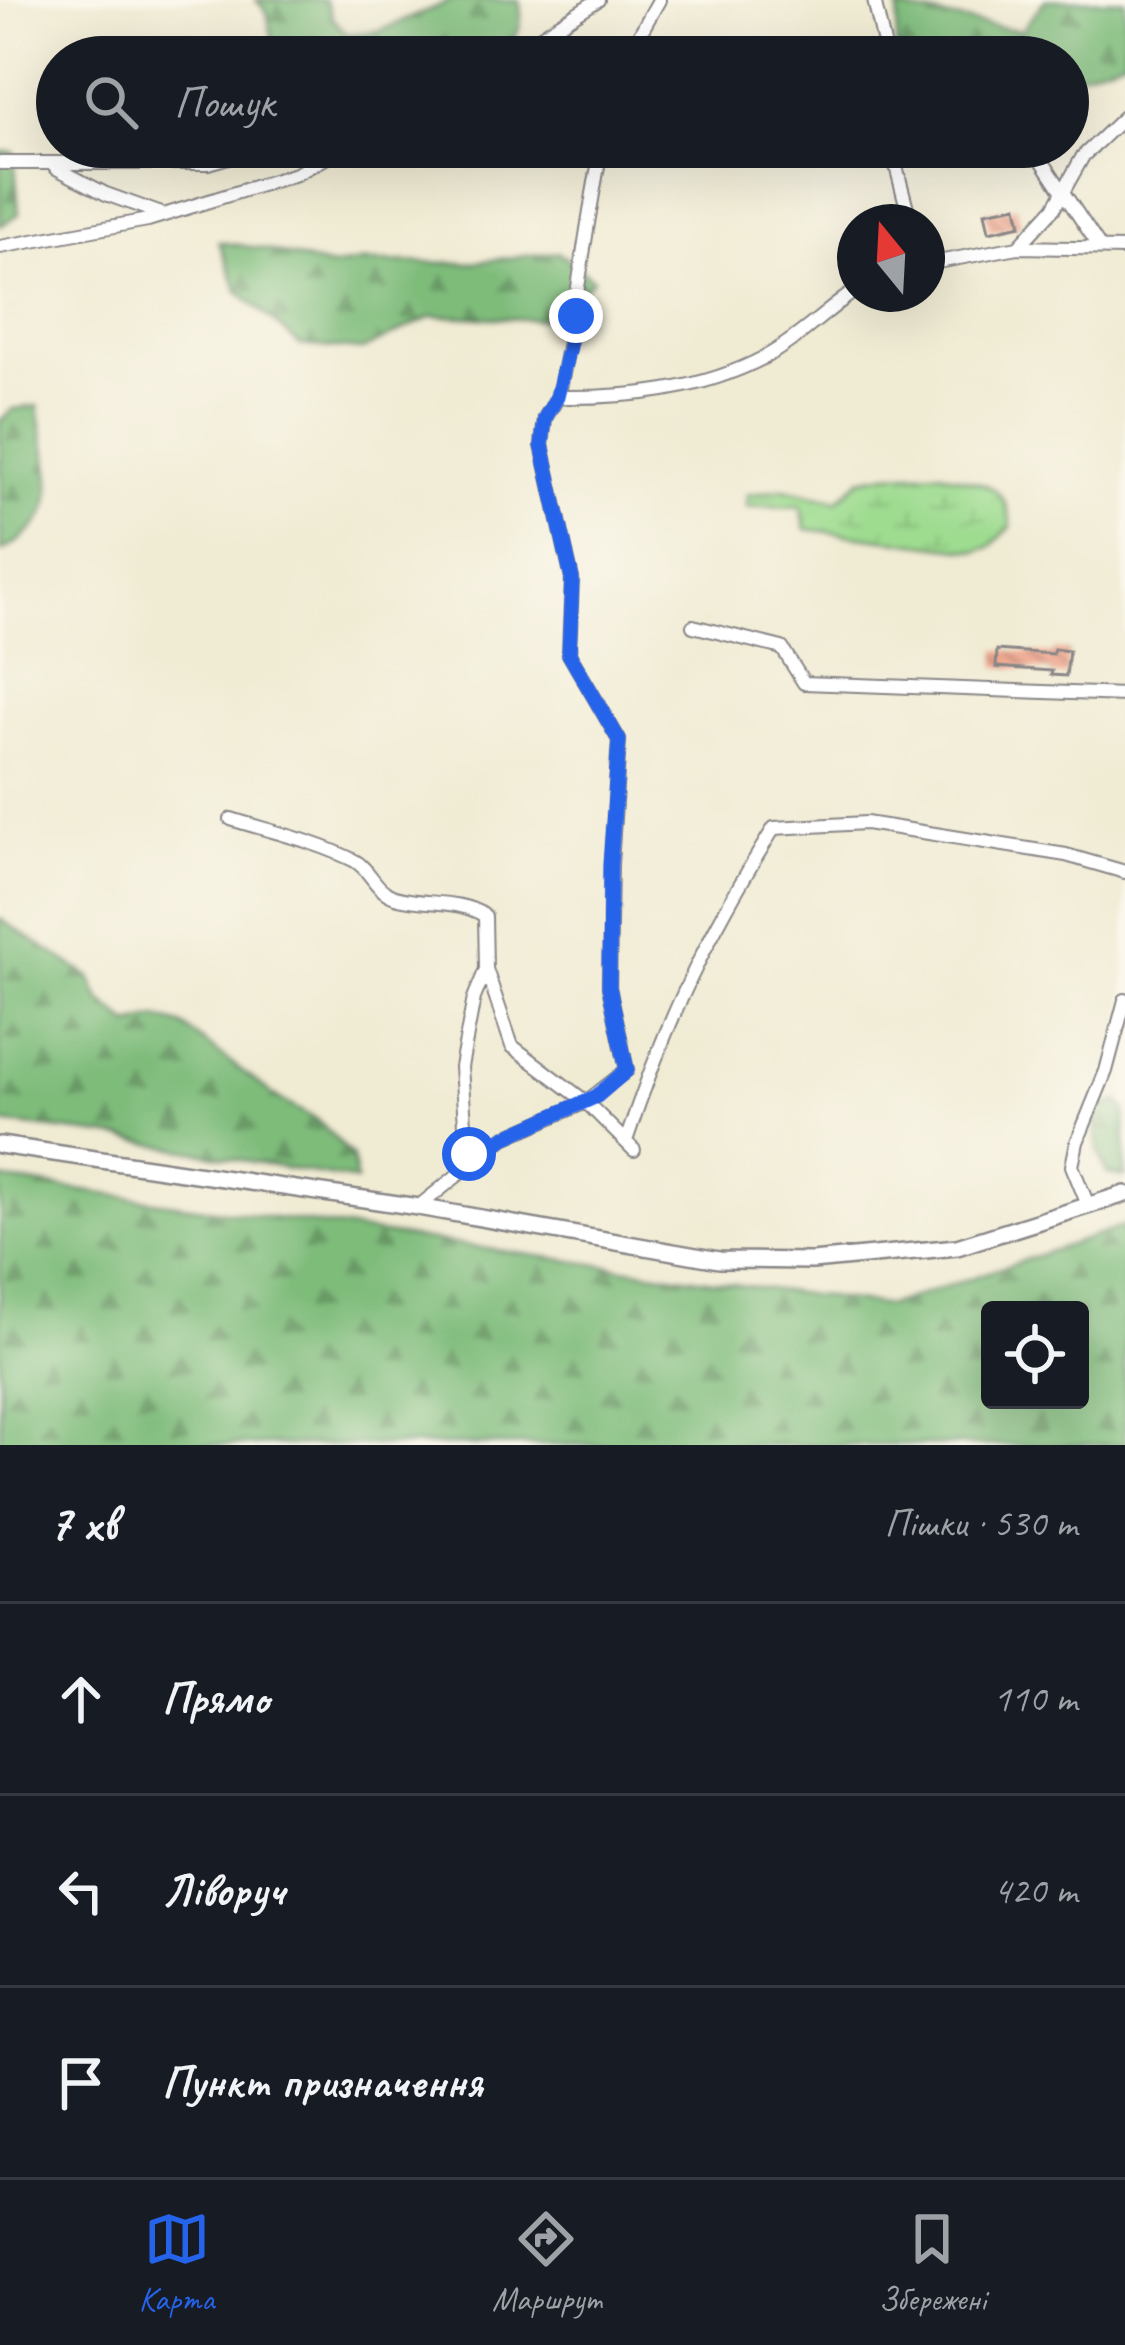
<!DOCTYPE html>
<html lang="uk">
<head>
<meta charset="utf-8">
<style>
	:root { --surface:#171b24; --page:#242831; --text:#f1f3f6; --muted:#9ea1a6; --line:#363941; --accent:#2563eb }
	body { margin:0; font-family:Caveat,sans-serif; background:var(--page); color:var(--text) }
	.controls { position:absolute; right:36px; bottom:36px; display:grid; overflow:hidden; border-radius:12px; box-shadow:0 12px 48px #0002 }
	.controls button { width:108px; height:108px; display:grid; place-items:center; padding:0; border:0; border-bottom:3px solid var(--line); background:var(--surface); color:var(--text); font:60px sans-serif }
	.compass { position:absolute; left:837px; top:204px; width:108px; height:108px; border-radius:50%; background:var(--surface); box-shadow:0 12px 48px #0002; rotate:342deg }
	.stop { position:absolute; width:36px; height:36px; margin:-27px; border:9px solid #2563eb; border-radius:50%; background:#fff }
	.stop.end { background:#2563eb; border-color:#fff; box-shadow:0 3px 12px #0008 }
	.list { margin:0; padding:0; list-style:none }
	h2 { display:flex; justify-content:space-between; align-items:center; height:156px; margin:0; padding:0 48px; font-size:51px }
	h2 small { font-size:39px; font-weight:400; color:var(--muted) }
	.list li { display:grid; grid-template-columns:78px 1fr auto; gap:36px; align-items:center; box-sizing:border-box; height:192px; padding:0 48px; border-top:3px solid var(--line) }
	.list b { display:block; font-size:45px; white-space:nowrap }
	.list em { font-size:39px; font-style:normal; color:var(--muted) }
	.icon { flex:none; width:66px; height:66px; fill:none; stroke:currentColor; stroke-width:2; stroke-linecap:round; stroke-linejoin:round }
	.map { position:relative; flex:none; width:1125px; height:1445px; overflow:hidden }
	.search { position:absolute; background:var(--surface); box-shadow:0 12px 48px #0002; left:36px; right:36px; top:36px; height:132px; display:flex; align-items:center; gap:30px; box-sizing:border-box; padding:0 42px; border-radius:66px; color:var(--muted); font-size:45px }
	.sheet { height:732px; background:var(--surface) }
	nav { display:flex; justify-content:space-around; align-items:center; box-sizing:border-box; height:168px; border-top:3px solid var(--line); background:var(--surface); font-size:33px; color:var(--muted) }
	nav a { display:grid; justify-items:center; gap:6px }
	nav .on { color:var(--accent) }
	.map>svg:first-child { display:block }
	.forest { fill:url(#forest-firs); stroke:#506f5a; stroke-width:3; fill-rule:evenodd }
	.wetland { fill:url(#wetland-marsh); stroke:#607f66; stroke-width:3 }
	.building { fill:url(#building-back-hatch) }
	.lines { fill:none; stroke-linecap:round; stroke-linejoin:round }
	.minor-casing { stroke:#898687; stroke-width:16 }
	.tertiary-casing { stroke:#898687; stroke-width:20 }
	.path { stroke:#898687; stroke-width:3; stroke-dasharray:3 9; stroke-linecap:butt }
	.minor { stroke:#fff; stroke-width:12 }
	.tertiary { stroke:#fff; stroke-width:15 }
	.route { stroke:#2563eb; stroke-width:15 }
</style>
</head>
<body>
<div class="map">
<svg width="1125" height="1445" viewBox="0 0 1125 1445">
	<defs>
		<pattern id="forest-firs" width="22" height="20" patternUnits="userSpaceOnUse" patternTransform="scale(3)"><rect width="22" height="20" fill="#7ebc7a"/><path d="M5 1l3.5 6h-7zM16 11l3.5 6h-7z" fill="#679865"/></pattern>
		<pattern id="wetland-marsh" width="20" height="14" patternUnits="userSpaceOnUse" patternTransform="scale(3)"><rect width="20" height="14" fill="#9edc90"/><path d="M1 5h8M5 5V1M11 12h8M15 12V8" fill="none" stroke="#88bc7d"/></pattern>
		<pattern id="building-back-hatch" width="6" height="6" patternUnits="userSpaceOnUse" patternTransform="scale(3)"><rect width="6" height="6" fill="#eea38a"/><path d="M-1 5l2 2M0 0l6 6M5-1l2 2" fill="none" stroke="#c08472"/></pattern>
	</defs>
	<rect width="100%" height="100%" fill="#fbf7ec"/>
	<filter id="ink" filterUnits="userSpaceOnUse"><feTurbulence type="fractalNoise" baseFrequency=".00833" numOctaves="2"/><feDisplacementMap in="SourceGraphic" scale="24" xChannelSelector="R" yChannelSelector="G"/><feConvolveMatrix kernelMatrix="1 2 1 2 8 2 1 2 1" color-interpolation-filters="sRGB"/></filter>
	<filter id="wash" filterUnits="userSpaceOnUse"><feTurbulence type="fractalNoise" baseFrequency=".004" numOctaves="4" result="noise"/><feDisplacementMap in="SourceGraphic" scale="48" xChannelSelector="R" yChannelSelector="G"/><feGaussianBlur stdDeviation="2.7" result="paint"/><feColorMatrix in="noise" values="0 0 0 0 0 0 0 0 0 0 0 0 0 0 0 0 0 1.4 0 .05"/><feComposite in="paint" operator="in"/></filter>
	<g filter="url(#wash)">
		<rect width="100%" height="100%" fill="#f0ebd3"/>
		<path class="forest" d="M256,0H325L333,19L347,34L379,31L453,0H519C526,31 515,41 490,57H276L267,12Z
			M1045,0H1125V58L1068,77V57H907L896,45L899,9L1021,31Z
			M0,152H14L19,214L0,226Z
			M219,242L264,249L331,267L361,262L468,263L558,252L593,279L556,320L433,316L362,350L300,345L238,291Z
			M38,406C47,476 73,513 1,552L0,421L13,409Z
			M0,919L90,977L100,1000L130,1025L157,1018L182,1025L280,1100L316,1119L352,1156L356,1181L104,1135L0,1123Z
			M1120,1102L1125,1109V1177L1107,1174L1098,1149L1094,1116L1101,1107Z
			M0,1179L888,1306L1125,1226V1445H0ZM990,1310H1080V1400H990Z"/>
		<path class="wetland" d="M941,472C980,486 1006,478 1011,527L990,547L977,551L806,529L801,506L747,507V495L783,489L837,501L861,479L888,474Z"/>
		<g id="blocks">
			<path class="building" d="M1017,206L1021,225L989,232L985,212Z
				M1054,649L1069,651L1066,676L1051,675L1052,671L996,667L997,650L1053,654Z"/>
		</g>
	</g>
	<g filter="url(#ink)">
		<use href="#blocks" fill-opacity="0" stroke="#898687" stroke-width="3"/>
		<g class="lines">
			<g class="minor-casing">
				<path id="minor" d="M874,0L887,57
					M507,57L598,0
					M627,57L659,0
					M891,147L907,208L902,222
					M1033,147L1099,246
					M0,163H208L263,147
					M56,168L106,194L164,215
					M1019,246L1054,208L1083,156L1125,116
					M0,247L148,220L296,174L346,147
					M927,264L1018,247L1125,249
					M558,397C577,314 584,230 602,147
					M693,626L782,648L804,683L1125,695
					M231,819C272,832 316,841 355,861C371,870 374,890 395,897C425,906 458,898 485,916L486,969L512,1046L586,1102L634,1150
					M626,1141C665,1022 708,934 774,828L866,823L1066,855L1125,872
					M468,1167L461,1067L474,998L486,969
					M1088,1205L1072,1166L1077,1142L1106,1071L1125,1000
					M418,1207L504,1138L586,1102L627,1070L609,987L611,865L619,740L569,654L572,579L542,445L545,418L558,397C628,398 701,391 765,357C797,340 825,311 855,291"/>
			</g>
			<g class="tertiary-casing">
				<path id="tertiary" d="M0,1145L418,1207L719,1260L812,1261L957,1247L1125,1194"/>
			</g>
			<path class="path" d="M927,236L945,249"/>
			<use href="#minor" class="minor"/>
			<use href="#tertiary" class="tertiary"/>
		</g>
	</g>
	<g class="lines" filter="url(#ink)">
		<path class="route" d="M469,1154L468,1167L504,1138L597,1096L627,1070L609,987L610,865L619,740L569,654L572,579L542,445L545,418L557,397L576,316"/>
	</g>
</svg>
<div class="controls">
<button><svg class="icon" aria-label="locate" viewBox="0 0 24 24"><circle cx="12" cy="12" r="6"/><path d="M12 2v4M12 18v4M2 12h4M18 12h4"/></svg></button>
</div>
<svg class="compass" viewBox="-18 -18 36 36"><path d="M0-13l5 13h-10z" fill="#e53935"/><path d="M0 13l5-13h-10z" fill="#9ea1a6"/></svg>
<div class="stop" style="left:469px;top:1154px"></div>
<div class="stop end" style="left:576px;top:316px"></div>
<div class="search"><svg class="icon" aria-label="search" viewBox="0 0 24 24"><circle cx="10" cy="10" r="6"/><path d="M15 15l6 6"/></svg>Пошук</div>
</div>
<section class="sheet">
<h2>7 хв<small>Пішки · 530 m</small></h2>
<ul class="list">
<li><svg class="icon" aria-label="ahead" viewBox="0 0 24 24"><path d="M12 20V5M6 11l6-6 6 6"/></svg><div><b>Прямо</b></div><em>110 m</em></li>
<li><svg class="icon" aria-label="left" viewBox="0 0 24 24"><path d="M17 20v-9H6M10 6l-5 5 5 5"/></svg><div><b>Ліворуч</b></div><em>420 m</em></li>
<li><svg class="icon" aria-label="arrive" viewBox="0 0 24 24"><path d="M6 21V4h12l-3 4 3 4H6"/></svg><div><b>Пункт призначення</b></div></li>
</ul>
</section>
<nav>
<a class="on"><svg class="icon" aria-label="map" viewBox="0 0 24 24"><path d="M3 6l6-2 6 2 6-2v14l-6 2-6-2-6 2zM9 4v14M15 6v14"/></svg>Карта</a>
<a><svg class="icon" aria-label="directions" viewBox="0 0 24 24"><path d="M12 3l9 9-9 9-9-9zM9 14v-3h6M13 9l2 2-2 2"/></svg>Маршрут</a>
<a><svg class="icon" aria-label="saved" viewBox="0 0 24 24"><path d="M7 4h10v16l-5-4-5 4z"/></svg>Збережені</a>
</nav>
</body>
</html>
